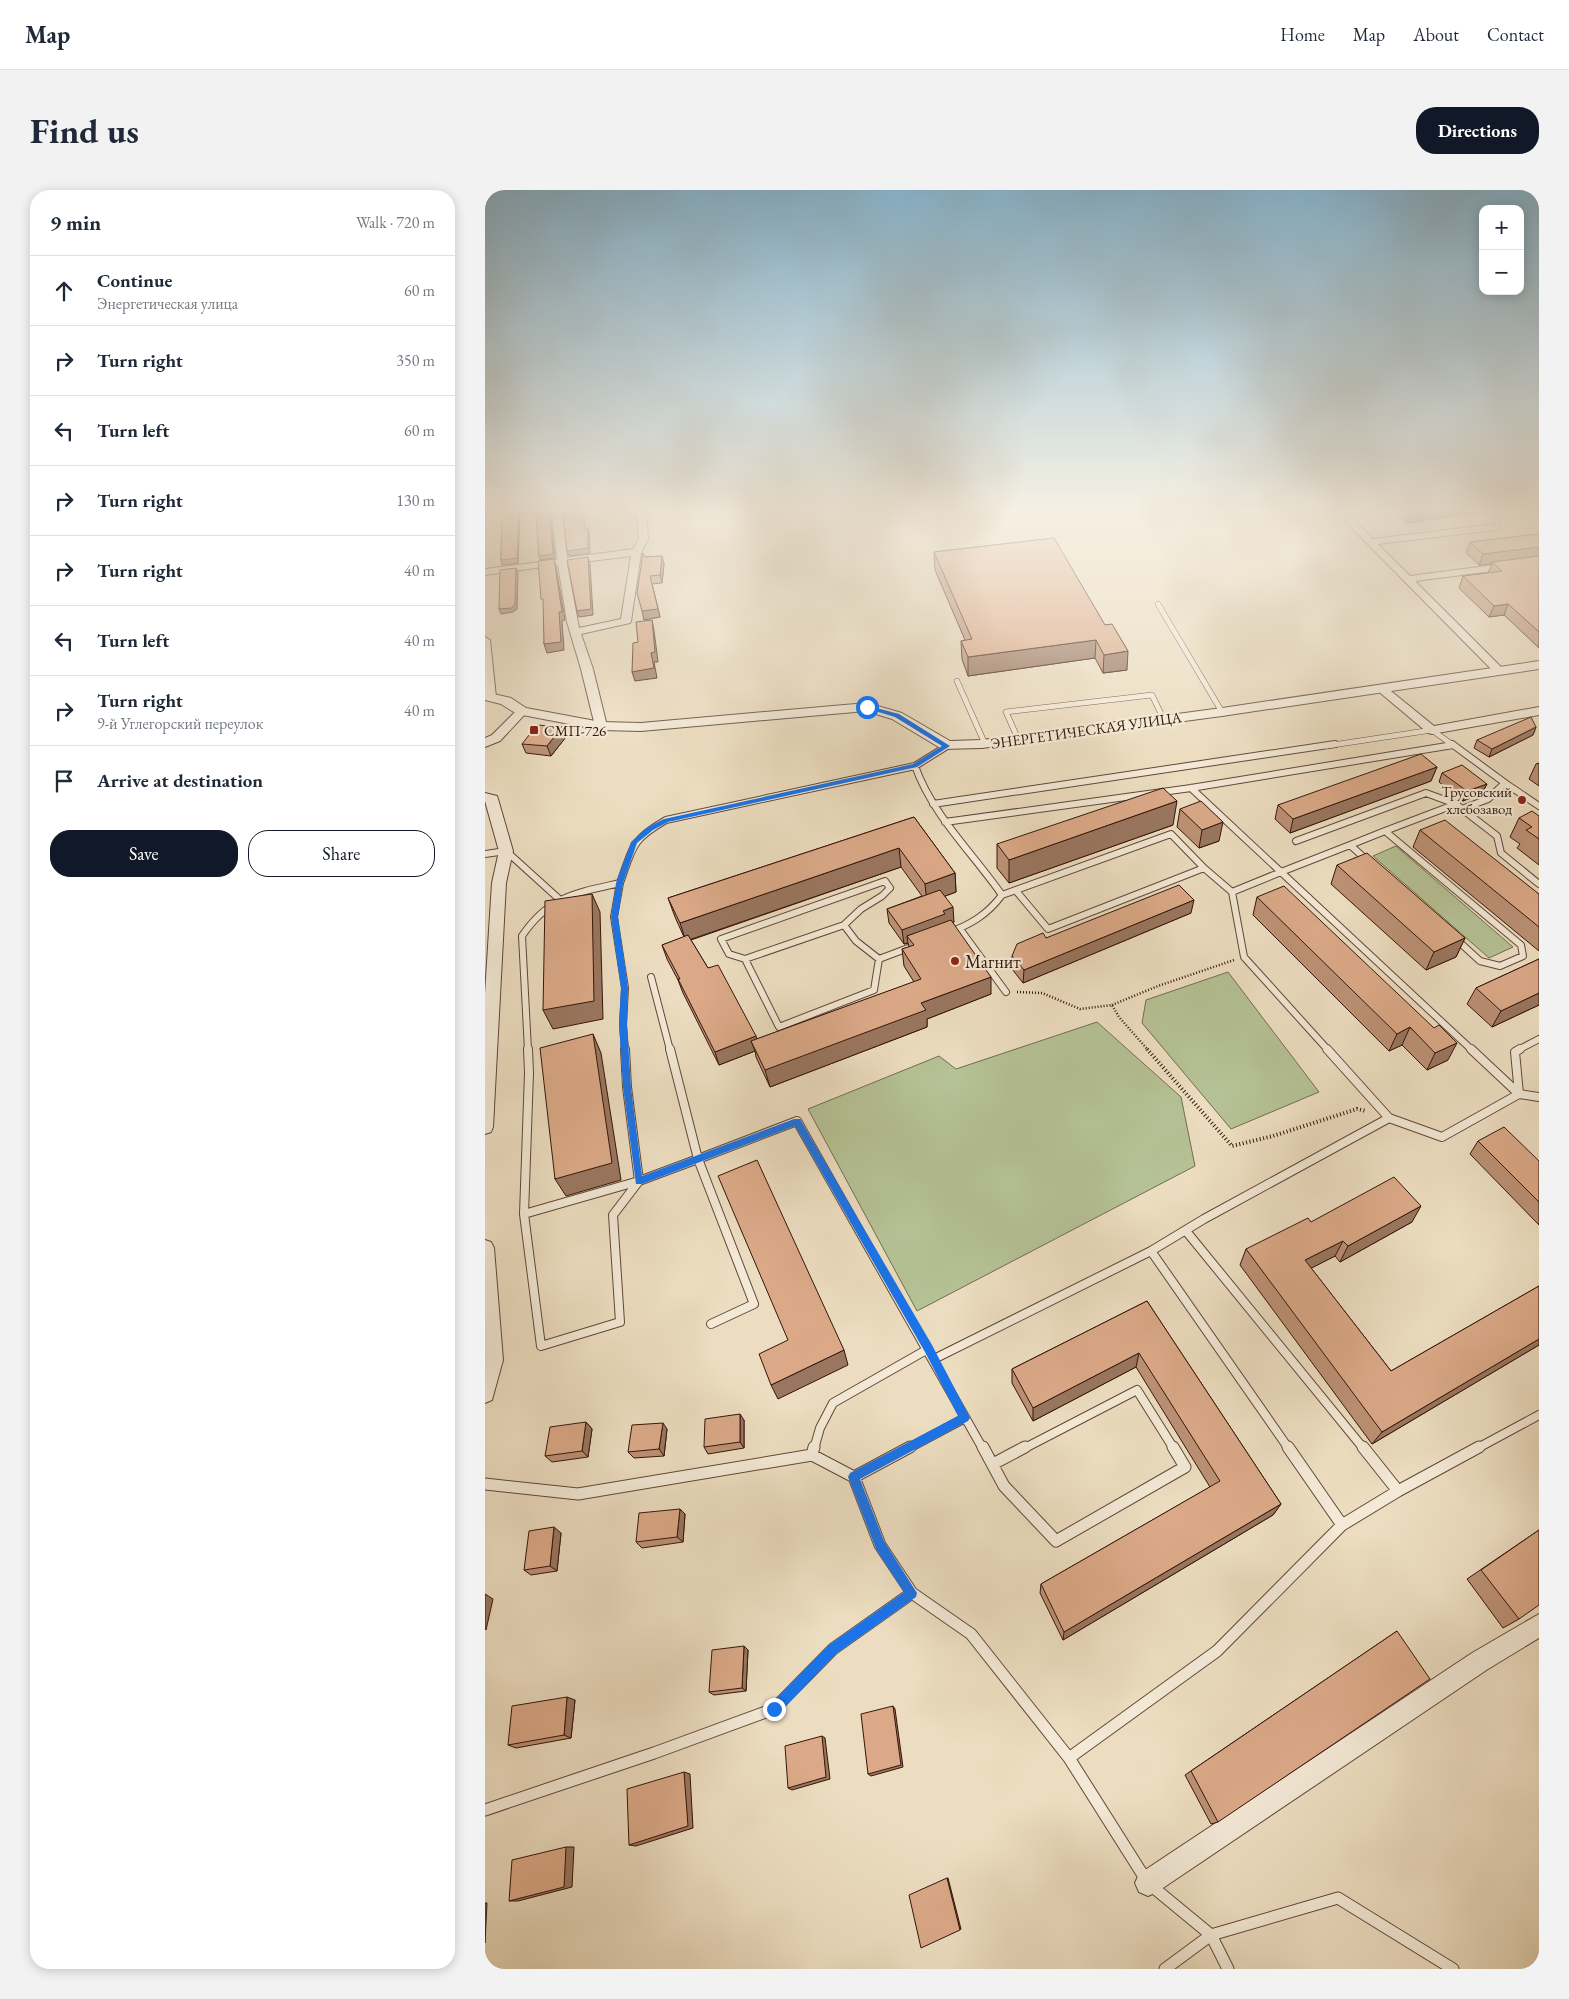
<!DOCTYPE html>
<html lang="en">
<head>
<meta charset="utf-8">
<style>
	:root { --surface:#fff; --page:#f2f2f3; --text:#1f2937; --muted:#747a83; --line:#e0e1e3; --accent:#111827 }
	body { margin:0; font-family:"EB Garamond",serif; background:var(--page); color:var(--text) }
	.controls { position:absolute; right:15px; top:15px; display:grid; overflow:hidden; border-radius:10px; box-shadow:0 2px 12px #0003 }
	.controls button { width:45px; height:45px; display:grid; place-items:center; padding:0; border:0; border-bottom:1px solid var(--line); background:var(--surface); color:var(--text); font:25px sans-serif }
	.stop { position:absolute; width:15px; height:15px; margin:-11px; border:4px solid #1a73e8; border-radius:50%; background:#fff }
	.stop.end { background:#1a73e8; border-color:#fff; box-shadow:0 1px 5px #0008 }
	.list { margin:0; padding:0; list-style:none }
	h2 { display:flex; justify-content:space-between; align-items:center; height:65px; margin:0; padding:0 20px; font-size:21px }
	h2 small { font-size:16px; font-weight:400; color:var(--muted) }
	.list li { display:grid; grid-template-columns:32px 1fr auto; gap:15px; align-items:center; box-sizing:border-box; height:70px; padding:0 20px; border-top:1px solid var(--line) }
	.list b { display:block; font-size:19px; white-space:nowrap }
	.list p { margin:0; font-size:16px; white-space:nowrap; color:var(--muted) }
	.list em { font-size:16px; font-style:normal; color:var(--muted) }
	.actions { display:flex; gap:10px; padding:15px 20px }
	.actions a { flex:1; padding:11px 0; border:1px solid var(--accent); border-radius:20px; text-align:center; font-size:18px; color:var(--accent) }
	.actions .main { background:var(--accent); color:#fff }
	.icon { flex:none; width:28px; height:28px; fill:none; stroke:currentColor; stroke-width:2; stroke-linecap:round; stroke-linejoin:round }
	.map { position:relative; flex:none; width:1054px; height:1779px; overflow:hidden; border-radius:20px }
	header { display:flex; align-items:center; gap:30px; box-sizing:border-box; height:70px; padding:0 25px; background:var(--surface); border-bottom:1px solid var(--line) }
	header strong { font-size:24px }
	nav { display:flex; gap:28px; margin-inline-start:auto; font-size:18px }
	.intro { display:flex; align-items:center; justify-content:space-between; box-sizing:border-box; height:120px; padding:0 30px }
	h1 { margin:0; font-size:35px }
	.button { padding:12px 22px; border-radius:20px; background:var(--accent); color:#fff; font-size:18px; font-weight:700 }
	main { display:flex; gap:30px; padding:0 30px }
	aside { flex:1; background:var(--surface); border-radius:20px; box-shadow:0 2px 12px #0003 }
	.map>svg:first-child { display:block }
	.green { fill:#b5c295; stroke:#746c50 }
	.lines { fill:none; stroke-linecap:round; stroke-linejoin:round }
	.service-far3-casing { stroke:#624738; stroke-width:6 }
	.service-far2-casing { stroke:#624738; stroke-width:8 }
	.service-far1-casing { stroke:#624738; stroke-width:10 }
	.service-casing { stroke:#624738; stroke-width:13 }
	.minor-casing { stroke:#624738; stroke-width:2 }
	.tertiary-casing { stroke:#624738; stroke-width:2 }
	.path-far1 { stroke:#34150a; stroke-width:2.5; stroke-dasharray:1 2; stroke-linecap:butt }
	.path { stroke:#34150a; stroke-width:4; stroke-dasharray:1 2.5; stroke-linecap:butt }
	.service-far3 { stroke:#f3e9d6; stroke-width:5 }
	.service-far2 { stroke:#f3e9d6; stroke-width:6 }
	.service-far1 { stroke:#f3e9d6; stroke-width:8 }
	.service { stroke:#f3e9d6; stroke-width:11 }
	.minor { fill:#f3e9d6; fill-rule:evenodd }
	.tertiary { fill:#f3e9d6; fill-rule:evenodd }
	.wall { fill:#bc9175; stroke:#34150a; fill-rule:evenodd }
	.shaded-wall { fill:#99765f; stroke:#34150a }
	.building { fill:#dba988; stroke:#34150a }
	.route { fill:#1a73e8 }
	.poi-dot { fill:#8f2418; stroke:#f3e9d6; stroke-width:2 }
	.labels { text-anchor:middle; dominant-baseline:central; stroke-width:4.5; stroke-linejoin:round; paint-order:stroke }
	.far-poi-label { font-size:15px; fill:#34150a; stroke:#f3e9d6; text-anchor:start }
	.far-street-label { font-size:15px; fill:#34150a; stroke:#f3e9d6 }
	.poi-label { font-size:18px; fill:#34150a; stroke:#f3e9d6; text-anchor:start }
</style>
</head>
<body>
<header>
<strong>Map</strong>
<nav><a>Home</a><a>Map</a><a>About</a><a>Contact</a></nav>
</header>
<div class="intro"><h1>Find us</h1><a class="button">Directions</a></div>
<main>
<aside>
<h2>9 min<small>Walk · 720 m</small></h2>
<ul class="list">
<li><svg class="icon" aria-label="ahead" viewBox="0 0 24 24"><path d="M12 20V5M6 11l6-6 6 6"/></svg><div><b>Continue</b><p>Энергетическая улица</p></div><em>60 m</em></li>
<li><svg class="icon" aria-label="right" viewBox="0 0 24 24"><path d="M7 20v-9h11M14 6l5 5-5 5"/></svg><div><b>Turn right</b></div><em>350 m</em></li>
<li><svg class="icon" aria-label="left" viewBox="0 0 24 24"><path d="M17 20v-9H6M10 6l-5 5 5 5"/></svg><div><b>Turn left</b></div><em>60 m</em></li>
<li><svg class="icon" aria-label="right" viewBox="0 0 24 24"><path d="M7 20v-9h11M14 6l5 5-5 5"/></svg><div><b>Turn right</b></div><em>130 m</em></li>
<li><svg class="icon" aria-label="right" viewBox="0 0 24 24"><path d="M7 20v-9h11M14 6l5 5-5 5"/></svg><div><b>Turn right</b></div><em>40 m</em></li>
<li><svg class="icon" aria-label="left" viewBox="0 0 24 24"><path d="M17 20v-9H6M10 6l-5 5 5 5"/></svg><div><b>Turn left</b></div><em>40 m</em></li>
<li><svg class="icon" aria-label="right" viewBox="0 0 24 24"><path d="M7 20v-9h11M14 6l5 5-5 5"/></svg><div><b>Turn right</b><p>9-й Углегорский переулок</p></div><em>40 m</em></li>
<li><svg class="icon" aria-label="arrive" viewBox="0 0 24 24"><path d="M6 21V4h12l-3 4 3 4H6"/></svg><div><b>Arrive at destination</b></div></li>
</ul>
<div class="actions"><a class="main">Save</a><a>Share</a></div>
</aside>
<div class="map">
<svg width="1054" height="1779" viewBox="0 0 1054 1779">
	<rect width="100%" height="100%" fill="#ecddc0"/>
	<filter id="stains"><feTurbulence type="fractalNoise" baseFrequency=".004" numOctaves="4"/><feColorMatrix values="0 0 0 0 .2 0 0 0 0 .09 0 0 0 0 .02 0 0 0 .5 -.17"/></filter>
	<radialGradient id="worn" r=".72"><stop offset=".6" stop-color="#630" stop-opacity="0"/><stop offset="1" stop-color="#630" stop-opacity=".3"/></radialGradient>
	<path class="green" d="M911,656L1028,757L1004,768L888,666Z
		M743,782L834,902L746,939L657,833L661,810Z
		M612,832L696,907L710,976L432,1121L323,919L454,866L471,879Z"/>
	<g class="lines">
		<g class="service-far3-casing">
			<path id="service-far3" d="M673,414L737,522
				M472,491L500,554
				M533,549L521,522L667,505L679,530
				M841,556L947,540L969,556
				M964,556L968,555"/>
		</g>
		<g class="service-far2-casing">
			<path id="service-far2" d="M462,556L430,576C448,626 487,662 517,705C502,725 485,735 462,743
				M1020,593L1054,616
				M448,614L850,554
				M971,614L900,641L1036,755L1038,766L1015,776L995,771L971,749
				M977,619L1012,646L1016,663L1054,694
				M460,632L706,598L968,555
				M811,651L941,603L971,614L977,619L1003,609L1020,593L967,554
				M865,655L900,641
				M0,664L21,661L73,708
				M884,672L865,655L796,682L987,860
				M400,691L405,698L397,706L376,719L359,735L260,769L244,764L236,749Z
				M135,693L129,727L140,798L138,835L140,860
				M135,693C148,657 146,650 181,630L430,576
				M532,702L563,739L719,678
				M747,702L759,767L843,860
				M517,705L686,644L719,678L747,702L796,682L706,598
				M359,735L371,751L394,769L426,757
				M475,739L521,802
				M260,769L294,837L389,800L394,769
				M166,787L185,860
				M43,860L37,746C64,706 91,703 135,693
				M1033,860L1054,849"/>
		</g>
		<g class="service-far1-casing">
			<path id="service-far1" d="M43,859L44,883L39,1024L154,991L142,897L140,859
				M842,859L904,928
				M986,859L1034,904
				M1034,904L1030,862L1035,859
				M39,1024L56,1156L135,1132L128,1025L154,991L213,969L185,859
				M701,1041L879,1259
				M666,1061L804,1259
				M226,1134L269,1114L213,969L312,931L498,1259
				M449,1169L666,1061L719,1029L904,928L957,947L1034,904L1054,907
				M329,1259L335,1238L348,1213L443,1159
				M422,1259L480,1228
				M538,1259L652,1200L689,1259
				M991,1259L1054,1225"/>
		</g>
		<g class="service-casing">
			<path id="service" d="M329,1257L327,1265L369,1287L395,1355L427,1403L486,1444L584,1568L663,1693L726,1745L853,1708L968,1779
				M498,1257L519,1296L571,1351L700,1277L688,1257
				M803,1257L857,1335
				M878,1257L913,1301
				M508,1274L540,1257
				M369,1287L425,1257
				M0,1294L93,1304L327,1265
				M584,1568L732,1461L857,1335L913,1301L994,1257
				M0,1620L169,1563L289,1519L348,1459L427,1403
				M680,1779L726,1745L743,1779"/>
		</g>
		<g class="minor-casing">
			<path id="minor" d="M67,322H77L82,368L148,359L154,349L151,322H161L163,349L156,363L146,431L145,433L96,444L108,479L122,536L116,540L110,536L96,479L82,432L73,375L0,385V379L72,370ZM146,366L136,429L94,438L82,374Z
				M851,322H861L888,349L1010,334L1015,337L1010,340L893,354L925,386L1054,369V375L930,391L1021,482L1019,484H1011Z
				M0,447L5,450L11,507L5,510L0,508Z
				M897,496L901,497L949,536L1054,517V525L947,544L943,543L893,501L891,499L893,497Z
				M37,517L43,521L41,523L15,551L0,557V548L7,545L33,519Z
				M0,603L12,606L13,609L28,661L21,693L8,937L6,942L0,944V804L7,693L14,661L0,611Z
				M0,1050L6,1052L9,1058L18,1170L7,1210L0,1213Z
				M1054,1424V1448L1003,1479L672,1702L663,1706L654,1702L650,1693L654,1684L987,1463Z"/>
		</g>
		<g class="tertiary-casing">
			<path id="tertiary" d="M1054,471V479L737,526L497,558L457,559L407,529L381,521L156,541L116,540L32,524L16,514L0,510V502L26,508L41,518L116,532L156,533L382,513L417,523L465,551L497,550L737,518Z"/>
		</g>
		<path class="path-far1" d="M532,802L557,803L595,819L627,815L634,827L663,860
			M627,815L673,796L749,770"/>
		<path class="path" d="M662,859L747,956L788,946L872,919L881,921"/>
		<use href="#service-far3" class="service-far3"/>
		<use href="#service-far2" class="service-far2"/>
		<use href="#service-far1" class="service-far1"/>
		<use href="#service" class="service"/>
		<use href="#minor" class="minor"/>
		<use href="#tertiary" class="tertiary"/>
	</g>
	<path class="wall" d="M17,322H56V324H35L33,373L17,375L16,370Z
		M910,322H1001L939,330V331L921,333Z
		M1054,344V458L1019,425L1004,427L974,398L978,386L1003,383L1007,374L994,375L981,363L985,352Z
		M569,348L642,480L618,483L610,468L483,486L477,469L476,451L480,450L450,380L449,362Z
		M177,366L179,374L177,393L167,394L175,427L159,430L160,367Z
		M1051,537L1048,545L1004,567L989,558L992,550Z
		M81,547L66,566L41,563L37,554Z
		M1054,573V596L1044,589L1051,574Z
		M952,577L946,591L805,643L790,629L793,615Z
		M957,583L1002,594L997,603L978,611L954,592Z
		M695,619L734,651L714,658L692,637Z
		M1054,626V675L1032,658L1035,654L1025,647L1034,628Z
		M429,627L470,683L471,702L460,706L469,732H467L506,804L442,829V837L285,897L271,867L270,861L234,875L198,803L193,790L182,769L177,755L199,747L190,727L183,708ZM416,677L437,706L402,719L404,733L419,754L423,753L424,757L417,759L419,776L429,792L272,849L223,778L206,750Z
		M688,635L524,693L512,678V654Z
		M935,640L1054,704V761L928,657Z
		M852,675L980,748L971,767L941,780L846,694Z
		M772,707L963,870L942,880L917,855L904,861L768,725Z
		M706,723L538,793L527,779V766L561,748Z
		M1054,769V815L1007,837L982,814L991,798Z
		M993,951L1054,971V1035L985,964Z
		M927,1032L855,1072L850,1066L826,1078L906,1181L1054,1096V1155L887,1254L755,1075L761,1059Z
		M662,1111L796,1314L788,1325L578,1450L555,1403L556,1394L725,1297L651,1177L548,1231L527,1193V1179Z
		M259,1230V1258L223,1264L219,1257Z
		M101,1232L107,1239L103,1267L67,1272L60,1266Z
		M182,1239L179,1266L149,1268L143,1262Z
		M195,1319L200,1324L198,1352L157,1358L151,1352Z
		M1054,1340L1034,1429L1018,1438L982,1389Z
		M76,1343L72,1381L46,1385L39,1380Z
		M912,1441L733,1632L726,1634L700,1585Z
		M263,1460L261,1501L229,1505L224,1502Z
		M90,1510L86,1548L31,1558L23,1555Z"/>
	<path class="shaded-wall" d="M34,322L35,324L33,373L17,375L16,370Z
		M950,322H1001L939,330V331L921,333L923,326Z
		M65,326L66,331L70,368L55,370L54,366Z
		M103,338L104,343L105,363L84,366L82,361Z
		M1054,357V368L1007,372V374L994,375L998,364Z
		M177,366L179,374L177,393L175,385Z
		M103,367L105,373L108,425L94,427L92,421Z
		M69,369L71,377L80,430L77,431L79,460L62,463L59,454Z
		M31,378L33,382L32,419L28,422L16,424L14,419Z
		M167,394L175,427L159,430L157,421Z
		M1023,414L1019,425L1004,427L1009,416Z
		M167,430L169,440L173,472H169L172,488L150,491L147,482L166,463Z
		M611,450L610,468L483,486V467Z
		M643,461L642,480L618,483L619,465Z
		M77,537L81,547L66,566L62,556Z
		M1051,537L1048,545L1004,567L1007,559Z
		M952,577L946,591L805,643L808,629Z
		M1002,594L997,603L978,611L982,601Z
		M692,611L688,635L524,693V670Z
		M738,632L734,651L714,658L717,640Z
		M414,658L416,677L201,751L195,733Z
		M470,683L471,702L442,713L440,694Z
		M107,704L115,722L118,829L68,839L58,820Z
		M709,710L706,723L538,793L539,780Z
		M468,717L469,732L422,746L423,753L419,754L417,740L458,721Z
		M980,748L971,767L941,780L949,762Z
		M506,787V804L442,829V837L285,897L280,880L436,813Z
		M1054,803V815L1007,837L1016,821Z
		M925,837L917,855L904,861L912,844Z
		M108,844L116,863L136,990L81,1006L70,989Z
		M271,846L275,859L266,851L270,861L234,875L230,862Z
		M972,853L963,870L942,880L950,863Z
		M936,1016L927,1032L855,1072L863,1056Z
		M858,1051L850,1066L813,1085L820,1070Z
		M1054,1149V1155L887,1254L897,1242Z
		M359,1160L363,1175L293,1209L286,1195Z
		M654,1163L651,1177L548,1231V1218Z
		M255,1224L259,1230V1258L255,1252Z
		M101,1232L107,1239L103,1267L97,1261Z
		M178,1233L182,1239L179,1266L174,1259Z
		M796,1314L788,1325L578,1450L579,1442Z
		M195,1319L200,1324L198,1352L192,1347Z
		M69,1337L76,1343L72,1381L65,1376Z
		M0,1404L8,1409L1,1440L0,1439Z
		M259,1456L263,1460L261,1501L257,1498Z
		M82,1507L90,1510L86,1548L79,1545Z
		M408,1516L410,1519L418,1577L386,1586L383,1584Z
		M337,1546L340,1548L345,1589L307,1600L303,1598Z
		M199,1582L205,1584L208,1638L151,1656L144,1655Z
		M81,1657H89L87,1697L33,1711H24Z
		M462,1688H463L476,1739L475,1740Z
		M0,1713H2L0,1753Z"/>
	<path class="building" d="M17,322H34L32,368L16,370Z
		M82,322H98L100,339L103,338V358L82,361L78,325L82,324Z
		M919,322H950L940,323L941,325L923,326Z
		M65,326L68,364L54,366L51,328Z
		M1054,344V357L998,364L985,352Z
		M569,348L620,435L627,434L643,461L619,465L611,450L483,467L476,451L487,449L449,362Z
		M158,363L160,367L177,366L175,385L165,386L173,419L157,421L152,403Z
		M1054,366V442L1023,414L1009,416L978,386L1017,381L1007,372Z
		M103,367L106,419L92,421L82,370Z
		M69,369L77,422H74L76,452L59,454L58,409H56L53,371Z
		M31,378L30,414L27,418L14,419L15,380Z
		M167,430L170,462L166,463L169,478L147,482L148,453L153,452L151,432Z
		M1046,527L1051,537L1007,559L992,550Z
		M52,535L77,537L62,556L37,554Z
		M936,564L952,577L808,629L793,615Z
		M977,575L1002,594L982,601L957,583Z
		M678,598L692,611L524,670L512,654Z
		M716,611L738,632L717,640L695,619Z
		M1047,621L1054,626V649L1041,640L1047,637L1034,628Z
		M429,627L470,683L440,694L414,658L195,733L183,708Z
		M960,630L1054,704V737L935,640Z
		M882,663L980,748L949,762L852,675Z
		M694,695L709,710L539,780L527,766L532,754L558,743L561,748Z
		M799,696L949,838L954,835L972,853L950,863L925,837L912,844L772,707Z
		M455,700L468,717L458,721L460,724L417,740L402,719Z
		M107,704L109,811L58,820L60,711Z
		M466,730L506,787L436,813L441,820L280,880L266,851L436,789L417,759L429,755L422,746Z
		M203,745L223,778L233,775L271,846L230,862L193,789H195L177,755Z
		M1054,769V803L1016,821L991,798Z
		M108,844L127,973L70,989L55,858Z
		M1019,937L1054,971V1012L993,951Z
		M272,970L359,1160L286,1195L274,1164L303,1150L233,986Z
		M909,987L936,1016L863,1056L858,1051L820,1070L906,1181L1054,1096V1149L897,1242L761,1059L823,1028L826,1032Z
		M662,1111L796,1314L579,1442L556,1394L735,1291L654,1163L548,1218L527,1179Z
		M255,1224V1252L219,1257L220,1229Z
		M101,1232L97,1261L60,1266L65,1237Z
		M178,1233L174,1259L143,1262L147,1235Z
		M195,1319L192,1347L151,1352L154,1323Z
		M69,1337L65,1376L39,1380L44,1341Z
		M1054,1340V1415L1034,1429L996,1380Z
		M912,1441L945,1489L733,1632L706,1581Z
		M259,1456L257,1498L224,1502L227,1460Z
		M82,1507L79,1545L23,1555L27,1516Z
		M408,1516L416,1575L383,1584L376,1524Z
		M337,1546L341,1587L303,1598L300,1556Z
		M199,1582L203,1636L144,1655L142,1599Z
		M81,1657L79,1697L24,1711L27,1670Z
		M462,1688L475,1740L436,1758L424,1705Z"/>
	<linearGradient id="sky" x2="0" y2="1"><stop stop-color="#88b7d2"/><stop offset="0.56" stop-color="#f6f0e3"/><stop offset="1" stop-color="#f6f0e3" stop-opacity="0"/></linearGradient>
	<rect width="1054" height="571" fill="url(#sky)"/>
	<path class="route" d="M380,515L414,524L465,556L432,577L183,632L168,640L152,653L138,693L133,727L143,798L142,834L146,897L157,986L309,929H315L447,1155L485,1228L483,1231L375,1289L399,1351L432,1403L431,1407L352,1463L293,1524L289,1525L285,1524L283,1519L285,1515L344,1455L419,1402L391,1359L363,1287L365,1283L473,1226L440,1162L310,936L157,994H151L138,897L134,834L136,798L126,727L131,693L146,652L163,637L179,629L428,574L457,556L410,527L380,518Z"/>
	<g class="poi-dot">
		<rect x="44" y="535" width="10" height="10" rx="2.5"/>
		<circle cx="1037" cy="610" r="5"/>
		<circle cx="470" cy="771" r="5"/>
	</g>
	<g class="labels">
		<g class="far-poi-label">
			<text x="59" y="540">СМП-726</text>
			<text x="1027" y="601" text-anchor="end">Трусовский<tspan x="1027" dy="17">хлебозавод</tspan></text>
		</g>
		<g class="far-street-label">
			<text transform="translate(601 540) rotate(-8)">ЭНЕРГЕТИЧЕСКАЯ УЛИЦА</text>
		</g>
		<g class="poi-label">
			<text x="480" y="771">Магнит</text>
		</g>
	</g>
	<rect width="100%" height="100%" filter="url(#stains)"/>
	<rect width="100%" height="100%" fill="url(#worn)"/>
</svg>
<div class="controls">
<button>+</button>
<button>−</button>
</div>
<div class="stop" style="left:382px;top:517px"></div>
<div class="stop end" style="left:289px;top:1519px"></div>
</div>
</main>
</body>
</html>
